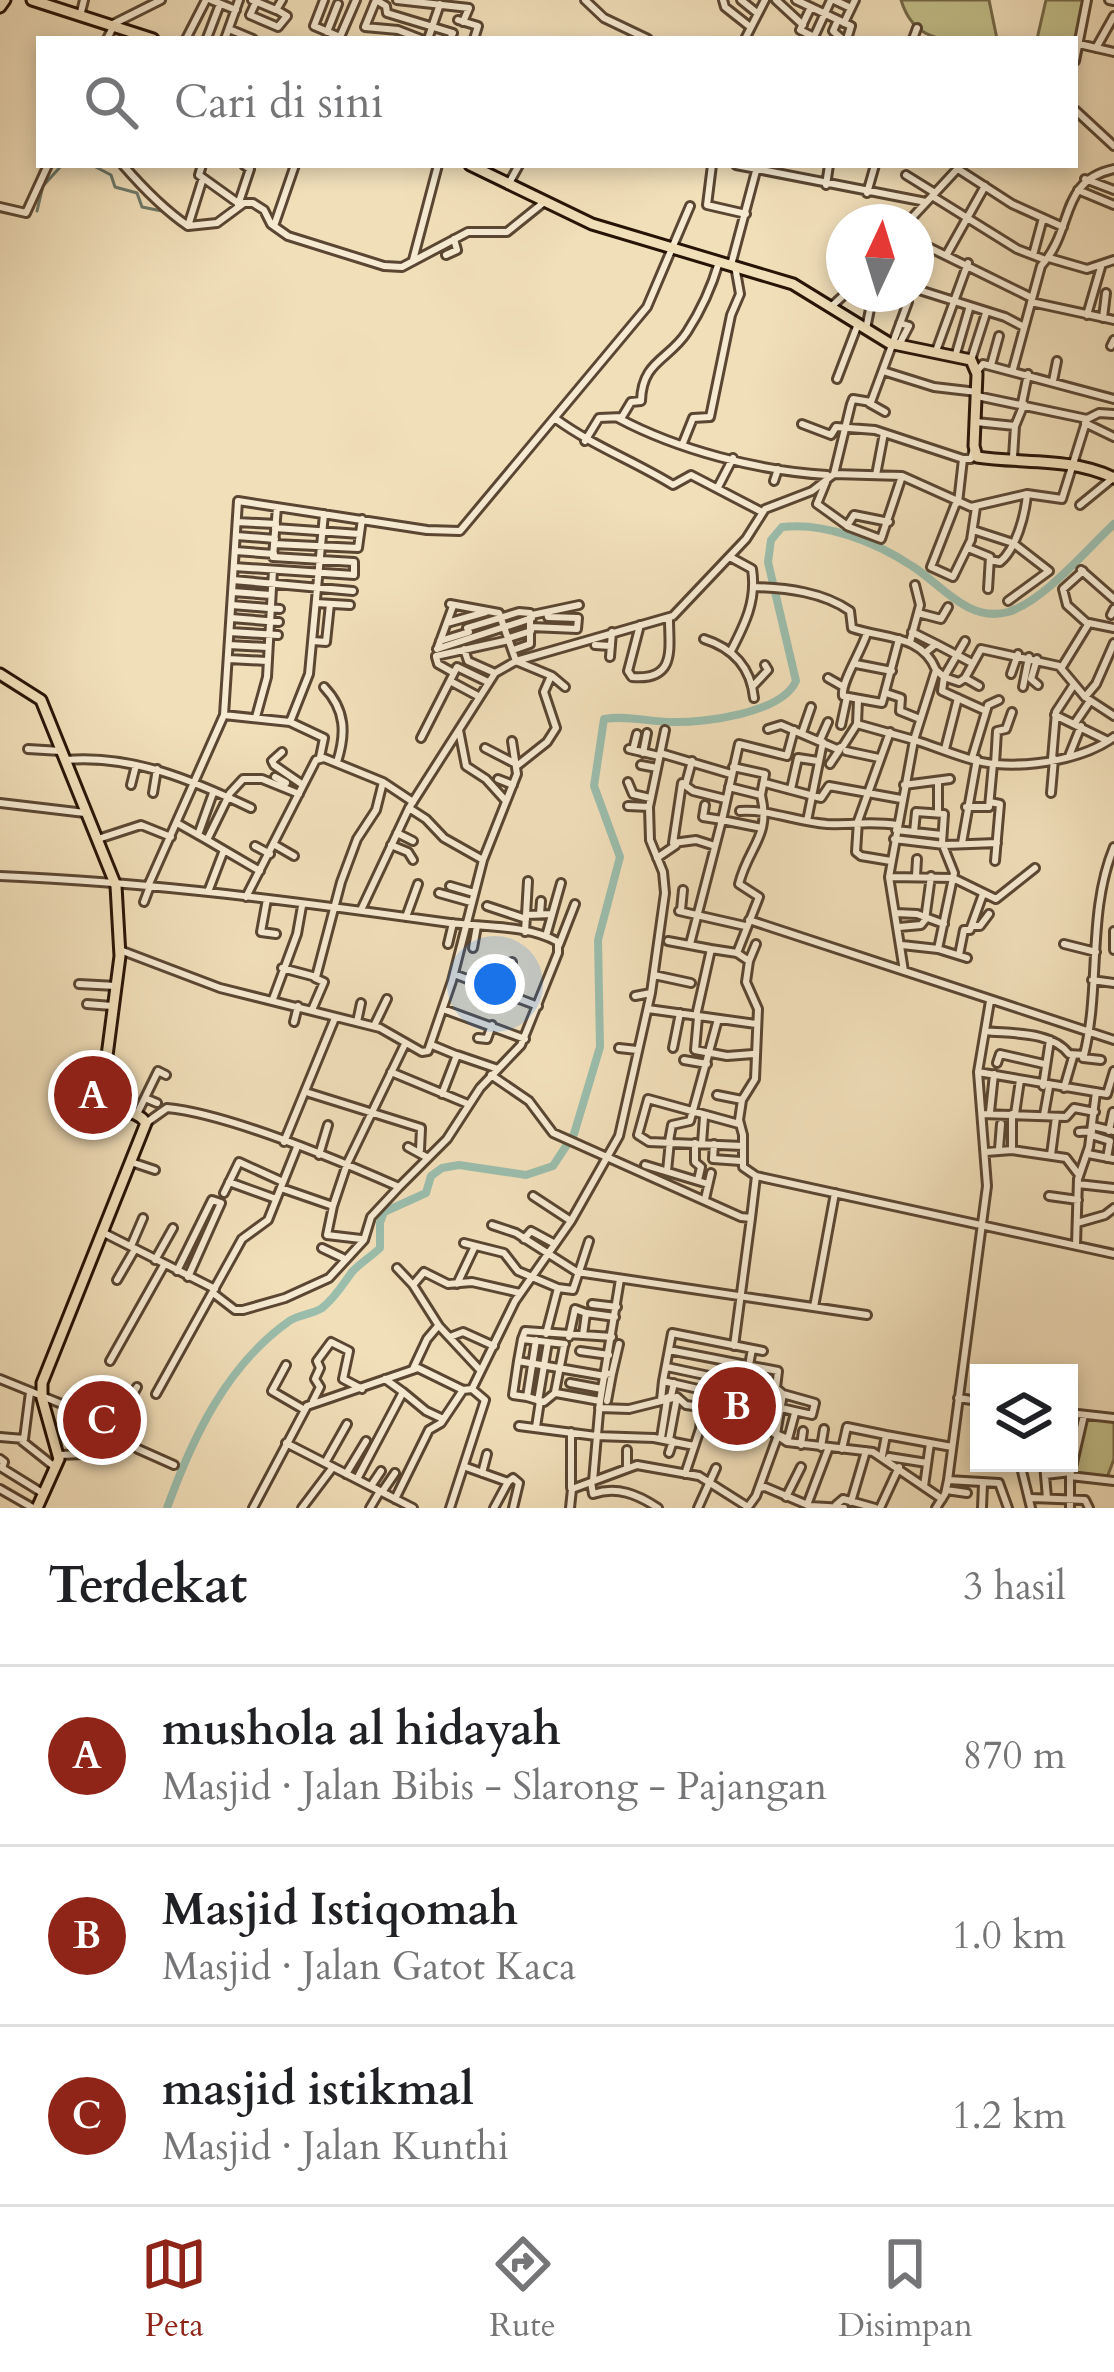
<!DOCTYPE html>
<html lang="id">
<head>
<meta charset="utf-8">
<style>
	:root { --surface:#fff; --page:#f2f2f2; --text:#202124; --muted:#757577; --line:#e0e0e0; --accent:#8f2418 }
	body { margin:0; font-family:Cardo,serif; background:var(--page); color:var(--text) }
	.controls { position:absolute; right:36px; bottom:36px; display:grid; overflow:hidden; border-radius:0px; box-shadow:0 6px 18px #0003 }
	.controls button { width:108px; height:108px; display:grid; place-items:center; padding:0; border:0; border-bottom:3px solid var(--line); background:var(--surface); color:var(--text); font:60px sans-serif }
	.compass { position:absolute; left:826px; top:204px; width:108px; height:108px; border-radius:50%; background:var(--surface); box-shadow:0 6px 18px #0003; rotate:4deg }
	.you { position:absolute; left:495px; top:984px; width:42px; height:42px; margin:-30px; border:9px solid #fff; border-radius:50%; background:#1a73e8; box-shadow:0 0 0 18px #1a73e833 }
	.badge { display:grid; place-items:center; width:78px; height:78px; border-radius:50%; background:var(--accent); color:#fff; font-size:39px; font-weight:700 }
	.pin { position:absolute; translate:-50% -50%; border:6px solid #fff; box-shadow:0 3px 12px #0006 }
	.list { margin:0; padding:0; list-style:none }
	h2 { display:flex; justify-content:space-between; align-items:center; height:156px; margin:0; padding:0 48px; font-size:51px }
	h2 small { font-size:39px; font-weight:400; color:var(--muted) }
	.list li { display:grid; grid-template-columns:78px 1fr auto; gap:36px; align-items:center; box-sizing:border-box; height:180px; padding:0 48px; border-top:3px solid var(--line) }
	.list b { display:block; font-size:45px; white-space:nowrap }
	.list p { margin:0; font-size:39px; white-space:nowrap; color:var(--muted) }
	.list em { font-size:39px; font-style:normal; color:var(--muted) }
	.icon { flex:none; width:66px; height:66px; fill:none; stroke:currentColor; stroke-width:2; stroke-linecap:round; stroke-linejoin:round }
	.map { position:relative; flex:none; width:1114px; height:1508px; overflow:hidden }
	.search { position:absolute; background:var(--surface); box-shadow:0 6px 18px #0003; left:36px; right:36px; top:36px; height:132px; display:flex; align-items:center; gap:30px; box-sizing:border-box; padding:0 42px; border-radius:0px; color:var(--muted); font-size:45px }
	.sheet { height:696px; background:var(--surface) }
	nav { display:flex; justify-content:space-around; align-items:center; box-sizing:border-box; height:168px; border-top:3px solid var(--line); background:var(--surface); font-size:33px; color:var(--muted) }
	nav a { display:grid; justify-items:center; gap:6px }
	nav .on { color:var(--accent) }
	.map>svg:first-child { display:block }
	.green { fill:#c2bf8a; stroke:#746948; stroke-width:3 }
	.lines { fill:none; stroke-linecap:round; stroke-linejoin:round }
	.stream { stroke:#6d7969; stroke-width:3 }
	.river { stroke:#9bbdac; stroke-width:8 }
	.minor-casing { stroke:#5a4632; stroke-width:12 }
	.major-casing { stroke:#271305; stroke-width:15 }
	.minor { stroke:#f6ead2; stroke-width:6 }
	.major { stroke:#f1dfba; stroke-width:9 }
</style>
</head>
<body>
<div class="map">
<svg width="1114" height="1508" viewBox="0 0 1114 1508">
	<rect width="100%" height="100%" fill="#f1dfba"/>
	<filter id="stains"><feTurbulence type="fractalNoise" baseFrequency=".00167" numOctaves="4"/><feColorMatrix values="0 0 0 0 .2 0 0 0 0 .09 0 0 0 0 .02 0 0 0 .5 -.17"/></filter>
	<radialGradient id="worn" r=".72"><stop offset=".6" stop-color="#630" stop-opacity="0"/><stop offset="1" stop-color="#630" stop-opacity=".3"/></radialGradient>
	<path class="green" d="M901,0H989L997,39C955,39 916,49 901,0Z
		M1046,0H1084L1075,48V39H1037Z
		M1087,1418L1114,1420V1459L1106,1480L1073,1476Z"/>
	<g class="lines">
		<path class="stream" d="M92,165L111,175L115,187L137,193L142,207L162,211
			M37,211L43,186L62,165"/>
		<path class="river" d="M167,1508C192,1439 226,1366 288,1322C298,1314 312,1315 322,1308C335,1298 343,1284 352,1272C360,1263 372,1256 380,1248V1223L384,1212L426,1193L431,1176L442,1168L459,1165L526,1175L553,1166L574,1134L600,1047L598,940L620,857L594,786L604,719C628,715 649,722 672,722C705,723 782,713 796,681L768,562L771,540L782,527C825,522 876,542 912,566C941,584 968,623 1008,612C1044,601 1086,550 1114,524"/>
		<g class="minor-casing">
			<path id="minor" d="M211,0L236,10
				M252,0L276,10L282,0
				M324,0L314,26L340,37L356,0
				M376,0L386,6L387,13L453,33L450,39
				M376,0L365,27L398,30L421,39
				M397,0L469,8L463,22
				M585,0L604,18L648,39
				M723,0L725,7L749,26
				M741,0L757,13
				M776,0L803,25
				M796,0L851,26L847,39
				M834,0L851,8
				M1109,0L1114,1
				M256,2L250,15L278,27L287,16L277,10
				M811,7L800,30L814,37L831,0
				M80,16L84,0
				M458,20L478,26L474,39
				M838,20L833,31L842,39
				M844,23L855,0
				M111,25L161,0
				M229,29L253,39
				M327,32L338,4
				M207,38L220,4
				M107,39L113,27
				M186,39L206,0
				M225,39L239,0
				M428,39L440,4
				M745,39L765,0
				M913,39L917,28
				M1079,44L1114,52
				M1096,48L1114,16
				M1075,61L1087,0
				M1075,110L1114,146
				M123,165C143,188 163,209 188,226L217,223L244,203H253L264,210L271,224L288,236L384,266L402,267L468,232H507L543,203
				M202,165L199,175L238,203
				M712,165L707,205L746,214
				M736,165L926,202
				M958,169L1012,204L1063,227
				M906,175L935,193
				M1085,179L1114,190
				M508,185L519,165
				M826,185L829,165
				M1078,190L1114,205
				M867,193L875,165
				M932,196L1017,249L1043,259
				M238,205L250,169L244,165
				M0,207L26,213L48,165
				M908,222L961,165
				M188,226L203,178
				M274,226L295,165
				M916,241L1032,298
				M947,254L985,186
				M446,255L457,250L454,239
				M1033,255L1043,218
				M1049,258L1087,269L1114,260
				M413,260L438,165
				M731,265L756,171
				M916,289L1005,317L1024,327
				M1031,302L1114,320
				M832,306L845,294
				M1087,315L1101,267
				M1103,318L1106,293
				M866,329L873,294
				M900,343L909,326L900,323
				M1111,346L1114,340
				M936,351L968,263
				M955,357L969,309
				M971,360L986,313
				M991,365L999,336
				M1013,369L1041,266C1075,229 1058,181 1114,169
				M883,371L934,387L977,392
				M977,371L983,364L1114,399
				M837,379L858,324
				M1053,381L1057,361
				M977,396L1087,419L1099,413L1114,414
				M869,403L885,412
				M1022,403L1028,374
				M618,418C678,450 759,471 827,475
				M556,419C593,446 634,461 673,485L691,475L762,512
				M976,422L1015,426
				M1085,423L1114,437
				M802,424L831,435L836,427L875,430L963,459H971L974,449
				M585,441L599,418L622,417L631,402L641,401C642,361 669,360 687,332C700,312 712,286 719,262
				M683,443L693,418L710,417L731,315L740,294L735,266
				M1013,457L1015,426L1024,404
				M834,474L902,476L971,507L1027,494L1062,499L1087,419
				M876,475L884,433
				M774,481L778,469
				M826,482L817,504L849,527L881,539L902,476
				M718,487L733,458
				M956,503L931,567L953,577L971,540L976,507
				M958,503L963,459
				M1080,505L1113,478
				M237,522L276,524
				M847,526L854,515L889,522
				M275,528L360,534
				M973,530L1013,543L1049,571L1008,601
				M237,536L275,539
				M274,544L358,548L362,519
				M968,548L990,557L988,589
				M236,551L274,554
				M273,557L277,507
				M730,557L752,569C757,600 745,624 731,651
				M990,560L1000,562C1016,549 1025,516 1027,494
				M234,567L354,575V562L273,557
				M1081,570L1114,599
				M1083,571L1063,589L1067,605L1088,624
				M233,580L353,591
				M754,587C787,588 823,592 850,611L852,628C883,639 922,634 936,670L914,740L857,724L843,746L837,749L781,725L768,729
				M233,592L271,595
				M316,603L350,605
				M450,604L499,613L516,661L552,676L565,687
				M232,605L280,609
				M918,613L941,619L948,607
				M532,615L579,605
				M1111,615L1114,609
				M231,618L279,622
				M447,623L486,612
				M640,625L628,671L632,677C677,681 669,648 669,619
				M531,627L577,629L578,618L548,617L547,613
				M467,628L519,612L530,613V644L513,650
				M230,632L278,635
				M912,632L936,644
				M867,633C861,652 841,682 843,696L882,703L899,639
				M509,638L531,631
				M704,639C733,648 751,668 754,698
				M313,641L326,642L330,604
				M440,641L469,632
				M965,641L944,677L959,682L965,678
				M910,642L920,605L915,585
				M229,645L267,647
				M595,645L611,646
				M438,647L453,606
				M437,649L532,618
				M464,649L468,661L495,673
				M926,652L936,644L972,663
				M436,656L509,640
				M436,657L438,664L454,673
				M610,657L612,632
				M229,659L267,661
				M1037,659L1031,679L1038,685
				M856,664L892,671
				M1062,667L1089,623L1114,628
				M936,670L944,677L942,691L986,711
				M1011,674L1018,654
				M828,678L842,686
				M450,681L478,696
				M979,686L965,678L981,649L1059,666L1085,697L1114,716
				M324,687C346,710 346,734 337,762
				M752,687L768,670L765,665
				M1023,687L1029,657
				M886,693L901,698L900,711L920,719
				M1085,697L1096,684L1114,643
				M224,715L290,722
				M1055,715L1108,741
				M256,717L267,677L273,570
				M1075,723L1090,701
				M857,724L858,700
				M841,725L847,697
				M459,730L466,766L486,779L505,800
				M890,732L858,821L856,852L861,856L891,861
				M802,733L811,707
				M421,738L457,667L488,682
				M820,740L828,722
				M485,748L518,765
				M28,749L61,751
				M629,749L659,756
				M945,749L958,698
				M633,750L637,734
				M846,751L879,758
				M282,752L272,761L274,765L303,785
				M643,753L647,733
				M660,753L731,774
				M1069,756L1081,726
				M320,757L324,738L290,722L309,674L324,514
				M972,758L988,705L999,700
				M1052,759L1056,712L1073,686
				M65,760C131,754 192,780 251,808
				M830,764L840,749
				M995,764L997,731L1006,729L1012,712
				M518,765L547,742L556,728L544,692L551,676
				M641,765L657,768
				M733,767L765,774L761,795
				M275,777L286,783
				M498,779L513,785
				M628,782L633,794L650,798
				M686,783L692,761
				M765,783L821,798L829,786L901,799
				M131,785L136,765
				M904,785L950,779
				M729,787L761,795C771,837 749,845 739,884L759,897L737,953L749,961L746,982L758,1009L755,1079L742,1100L739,1120L743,1135V1167L756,1176
				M791,789L798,758L818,761
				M153,793L157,769
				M1051,793L1054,759
				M990,802L1000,804L995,861
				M0,803L85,813
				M705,805L703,817L722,820L739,744L787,756L794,730
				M628,806L649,807
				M966,807H989L993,764
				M409,808L426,819L444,838L483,860
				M740,811C769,809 797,822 827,824C851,825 872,821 897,825
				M938,813V781
				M807,821L823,742
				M177,823L207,840
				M896,830L942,835
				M397,833L413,841
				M198,835L213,793
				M98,839L141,825L171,837
				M894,839L944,845L997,843
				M962,843L977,759
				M275,845L294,856
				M391,845L408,852L413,860
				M255,846L270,854
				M715,846L696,840L673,843L682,783L693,791L725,799
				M224,850L207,840L230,793L243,779H262L299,794
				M657,858L676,845
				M0,876C150,882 301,902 450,923C483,927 529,925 558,942V953L521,1045L480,1088L447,1139L399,1187C340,1161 230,1114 167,1108L146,1123
				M916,876L917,859
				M889,877L953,878L996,899L1035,868
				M148,886L224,715L238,501L427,530L460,531L647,307L690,206
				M450,886L474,893
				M208,892L224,850L260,871
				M439,893L471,902
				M246,897L316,760L324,758L383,782L413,802
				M267,899L261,932L276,934
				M144,902L150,886
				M487,906L526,919
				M361,910L409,808L495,673L516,661L673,616L746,539L765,509L812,491L834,474L851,404L853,399L871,402L908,302
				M681,910L683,890
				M679,911L745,926
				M896,913L917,914L944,924
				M540,914L541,901
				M527,915L552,914
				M406,917L418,884
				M749,920L1114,1040
				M925,920L931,876
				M972,926H980L989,914
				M899,927L921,925L925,920
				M1114,931V950
				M525,932L528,881
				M546,936L561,883
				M668,941L711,949
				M448,944L453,923
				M690,944L722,820L762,828
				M1064,944L1096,952
				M559,945L575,904
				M902,945L938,949L954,873L942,843L944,814L916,812L914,832
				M473,948L477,926
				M938,949L967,958
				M120,950L220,988L380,1028L422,1052L428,1051L452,981L483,860L517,774L512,741
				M959,955L964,930H970L983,894
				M749,961L756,944
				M282,968L316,977L341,882L357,839L376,810L383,782
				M904,971L889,877L914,740C940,748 969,762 996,764C1033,767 1084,759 1114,737
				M454,974L538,1006
				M654,975L691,983
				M1092,980L1114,983
				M79,984L116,986
				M504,993L512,962
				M635,996L651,993
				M273,999L297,934L302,906
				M87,1004L112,1006
				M443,1009L525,1039
				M648,1009L756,1024
				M312,1010L324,982L315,978
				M696,1016L711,949L737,953
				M698,1017L695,1050L727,1056L753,1054
				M294,1022L298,1006
				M357,1022L361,1003
				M374,1026L387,999
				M985,1031C1011,1034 1052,1031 1069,1054L1084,1055C1101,987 1087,912 1114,847
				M478,1038L487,1039L492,1025
				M432,1045L456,1055
				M619,1048L637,1050
				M673,1048L680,1013
				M1083,1058L1101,1060
				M684,1060L707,1064
				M997,1063L1000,1054L1044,1064
				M391,1072L468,1104
				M978,1072L1107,1094L1114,1071
				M491,1075L529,1101L553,1133L741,1217L751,1218L756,1176L1114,1254
				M1043,1086L1050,1040
				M1064,1088L1073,1057
				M309,1093L421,1128L420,1150
				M442,1094L457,1055L498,1069
				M717,1095L742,1100
				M145,1098L157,1103
				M990,1112L994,1074
				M137,1114L158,1071L166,1075
				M982,1114L1066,1117L1074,1108L1095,1112
				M1012,1114V1150
				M1015,1114L1020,1080
				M1044,1115L1049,1087
				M739,1124L648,1099L638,1135L649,1142L743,1146
				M1093,1126L1114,1131
				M1109,1131L1113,1112
				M1079,1132L1092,1131
				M1091,1135L1110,1141L1107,1158
				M669,1141L672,1125L690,1121L718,1019
				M284,1142L335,1018
				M695,1143V1162L701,1167L698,1180
				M702,1143L704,1117
				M714,1144L713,1159L741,1161
				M408,1147L428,1158
				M999,1149L1001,1124
				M986,1152L1012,1150L1066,1158L1079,1175
				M1088,1154L1114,1159
				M319,1155L328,1125
				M1051,1155L1056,1117
				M131,1162L155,1170
				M645,1165L708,1184
				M667,1171L670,1141
				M229,1182L276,1199
				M1078,1184L1114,1188
				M281,1188L333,1206L347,1164L405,1044
				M224,1193L239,1162L283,1182
				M533,1196L571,1221
				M1049,1196L1078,1200
				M705,1199L711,1173
				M333,1206L327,1235L361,1239
				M1077,1223L1105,1215L1114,1208
				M492,1225L516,1233L577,1272L867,1315
				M102,1232L215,1289
				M524,1239L531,1231L555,1244
				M464,1243L504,1253L518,1271L558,1288
				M1076,1245L1078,1179L1089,1147L1096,1092
				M131,1246L143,1218
				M322,1248L343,1258
				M155,1260L173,1228
				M397,1268L413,1285
				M177,1271L212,1200L221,1203L188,1277
				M117,1280L135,1249
				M457,1284L475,1246
				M213,1293L235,1310H243L285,1298L329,1278L364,1240L371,1217L399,1187
				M592,1304L617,1307
				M814,1307L835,1193
				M586,1313L615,1317
				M546,1334L558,1288L573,1290L589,1241
				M450,1337L463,1332L494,1346
				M569,1337L575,1309L586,1313L583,1335
				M522,1339L525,1331L612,1337
				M536,1340L527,1397L544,1402L555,1393
				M734,1346L751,1218
				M669,1350L778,1371L776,1388L783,1394L776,1434L788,1439L795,1413
				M580,1351L609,1355
				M763,1351L672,1333L663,1381L812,1415L815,1403L783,1394
				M110,1361L164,1265
				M518,1361L522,1339L565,1344
				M286,1365L272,1391L303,1409
				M667,1367L728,1380
				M413,1369L427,1339L438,1326
				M480,1370L439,1326L413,1285L424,1272L448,1284L472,1282L520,1293
				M605,1373L612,1374L607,1401
				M612,1374L619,1344
				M0,1379L79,1411L138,1449L174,1465
				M663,1381L661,1400L671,1396L674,1383
				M570,1383L602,1389
				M403,1392L426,1411L443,1419
				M555,1392L564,1346
				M556,1393L600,1401
				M156,1394L242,1239L268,1220L297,1147
				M725,1394L731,1364
				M527,1397L513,1395L518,1361L605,1376
				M677,1397L686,1405L744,1413L787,1442L873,1452L942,1499
				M743,1398L752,1349
				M958,1398L979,1401
				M313,1401L320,1387L315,1379L320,1368L317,1361L331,1342L349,1351L343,1379L362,1389
				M538,1401L548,1342
				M760,1404L764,1387L776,1388
				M599,1408L629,1409L677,1397
				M1069,1413L1114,1418
				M519,1426L596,1436L654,1438L694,1446
				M536,1427L540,1401
				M112,1431L137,1387
				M571,1432V1488
				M0,1437L24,1439L30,1392
				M661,1438L667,1400
				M669,1440L677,1397
				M22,1441L56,1468
				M286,1443L413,1508
				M801,1445L803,1431
				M821,1447L824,1429
				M842,1449L847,1427L886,1435
				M627,1450V1466
				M669,1453L673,1441
				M59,1455L83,1454L100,1423
				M882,1456L886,1435L952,1447
				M889,1457L927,1463
				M0,1459L4,1462L2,1468L44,1494
				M325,1463L347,1424
				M1020,1463L1031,1508
				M466,1467L508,1482L494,1508
				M482,1473L487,1454
				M346,1474L366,1441
				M685,1474L700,1429L702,1409
				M1045,1475L1071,1472
				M1070,1476L1114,1481
				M357,1479L403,1392L385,1379
				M948,1480L999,1483L1008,1508
				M593,1481L600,1401L620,1279
				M508,1482L513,1478L519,1483L513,1508
				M591,1482L593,1494C617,1486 637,1494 658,1508
				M371,1486L381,1471
				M924,1486L930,1443
				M759,1488L765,1487L810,1506L844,1508
				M0,1489L33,1508
				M946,1490L967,1493
				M382,1492L395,1473
				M786,1497L801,1467
				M1031,1498L1085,1500L1089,1508
				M1047,1498L1044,1464L1048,1463
				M395,1499L429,1430L441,1423L463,1390L472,1389L515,1301L571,1221L619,1136L651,993L665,893L663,872L650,840L649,807L665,730
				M851,1502L866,1451
				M807,1505L829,1447
				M836,1505L843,1499L875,1508
				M253,1508L307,1406L418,1368L463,1390
				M302,1508L333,1467
				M370,1508L380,1491
				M450,1508L485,1400L472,1389
				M570,1508L572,1489L637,1465L699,1476L748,1507L756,1496L777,1438
				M698,1508L716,1468
				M880,1508L899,1467
				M936,1508L945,1494L948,1480L987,1186L978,1072L990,1001
				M982,1508L983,1484
				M1070,1508V1476L1084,1415"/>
		</g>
		<g class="major-casing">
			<path id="major" d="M32,0L153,39
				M0,7L5,0
				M470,165L592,224L793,284L889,343L971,360L977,374L974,446L977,457C1023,464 1071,457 1114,478
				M0,674L41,700L116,886L120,956L101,1102C113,1115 136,1107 146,1123L42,1383V1398L59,1459L37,1508"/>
		</g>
		<use href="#minor" class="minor"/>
		<use href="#major" class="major"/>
	</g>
	<rect width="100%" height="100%" filter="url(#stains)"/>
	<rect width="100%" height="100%" fill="url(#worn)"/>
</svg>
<div class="controls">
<button><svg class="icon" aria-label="layers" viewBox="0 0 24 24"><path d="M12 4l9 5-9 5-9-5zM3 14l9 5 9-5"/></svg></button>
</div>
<svg class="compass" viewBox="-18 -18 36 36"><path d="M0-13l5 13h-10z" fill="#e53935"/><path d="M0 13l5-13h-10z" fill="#757577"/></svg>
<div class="you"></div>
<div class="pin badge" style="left:93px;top:1095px">A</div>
<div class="pin badge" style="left:737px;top:1406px">B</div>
<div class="pin badge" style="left:102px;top:1420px">C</div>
<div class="search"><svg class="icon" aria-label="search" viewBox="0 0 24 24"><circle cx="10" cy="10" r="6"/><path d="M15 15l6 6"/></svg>Cari di sini</div>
</div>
<section class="sheet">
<h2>Terdekat<small>3 hasil</small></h2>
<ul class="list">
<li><span class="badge">A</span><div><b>mushola al hidayah</b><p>Masjid · Jalan Bibis - Slarong - Pajangan</p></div><em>870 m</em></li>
<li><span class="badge">B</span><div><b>Masjid Istiqomah</b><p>Masjid · Jalan Gatot Kaca</p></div><em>1.0 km</em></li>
<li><span class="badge">C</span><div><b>masjid istikmal</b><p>Masjid · Jalan Kunthi</p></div><em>1.2 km</em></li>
</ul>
</section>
<nav>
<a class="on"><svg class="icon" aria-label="map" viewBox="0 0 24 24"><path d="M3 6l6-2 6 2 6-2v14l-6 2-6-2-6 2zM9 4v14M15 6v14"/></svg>Peta</a>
<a><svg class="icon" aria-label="directions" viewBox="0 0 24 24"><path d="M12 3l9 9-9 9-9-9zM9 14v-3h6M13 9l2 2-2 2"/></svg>Rute</a>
<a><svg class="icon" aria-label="saved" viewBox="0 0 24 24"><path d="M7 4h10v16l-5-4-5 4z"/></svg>Disimpan</a>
</nav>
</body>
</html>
